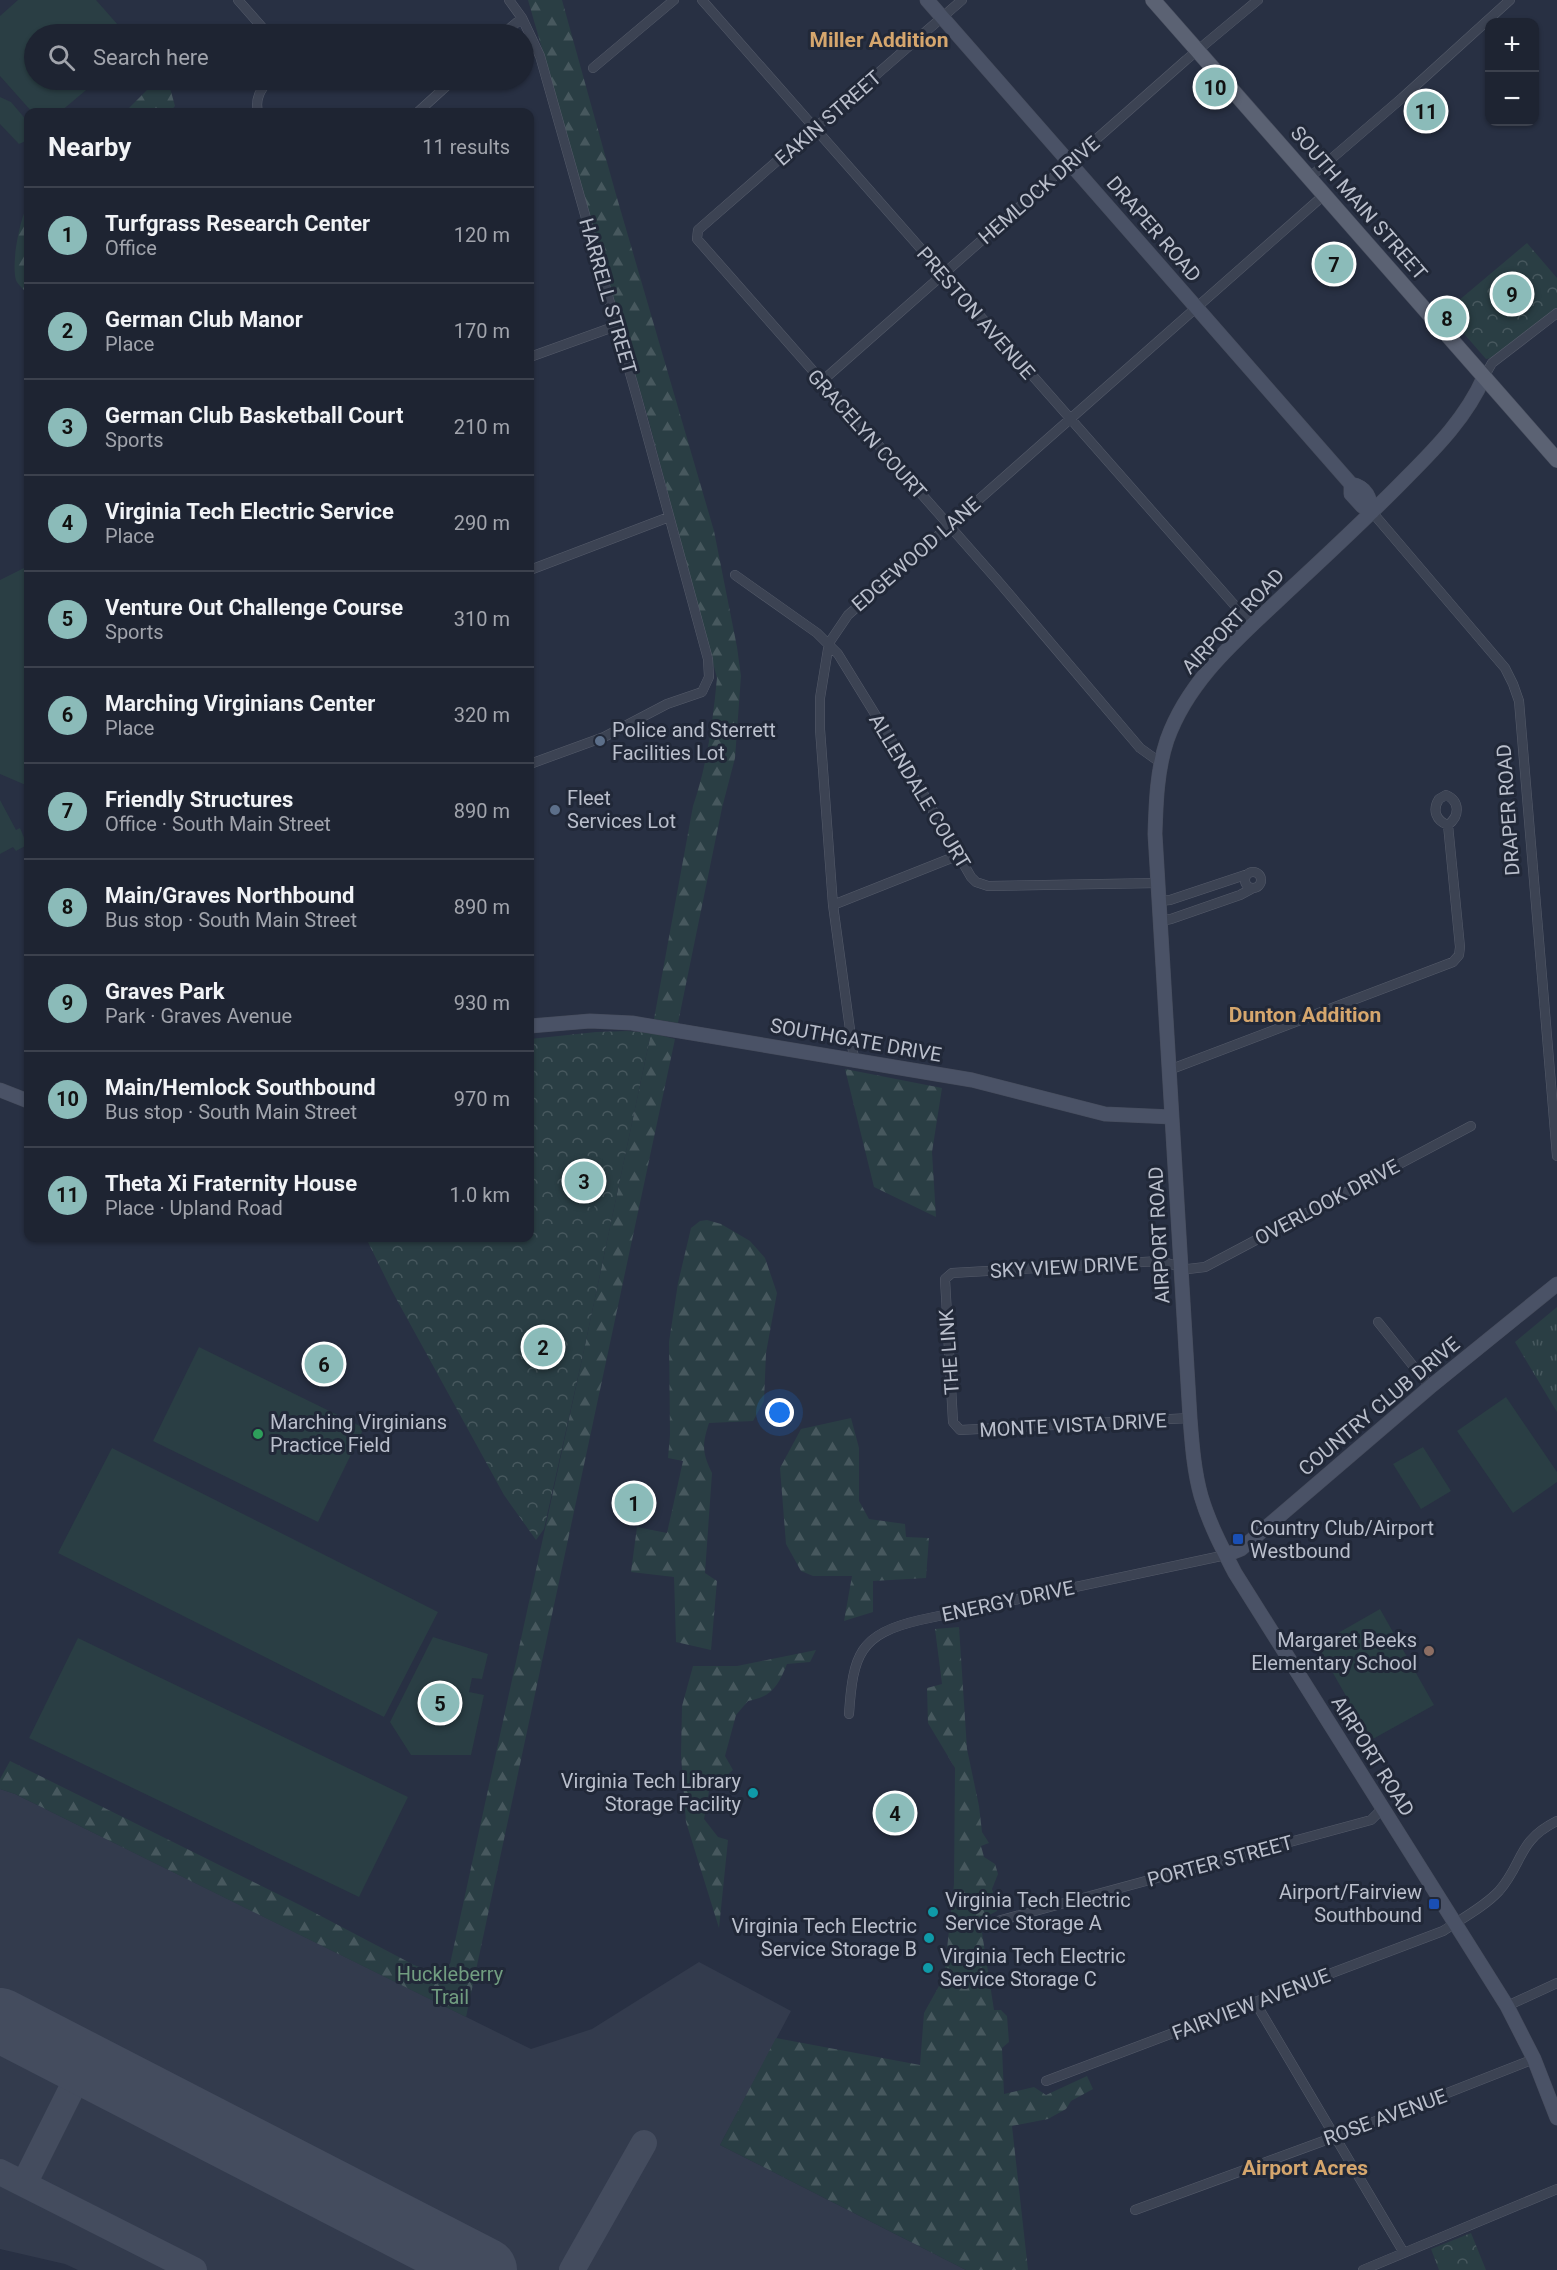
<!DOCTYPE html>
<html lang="en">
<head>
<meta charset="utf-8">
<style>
	:root { --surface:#1e2432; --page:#262c3a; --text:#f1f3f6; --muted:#a1a4ac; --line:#3c414d; --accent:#8bbbb9 }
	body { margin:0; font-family:Roboto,sans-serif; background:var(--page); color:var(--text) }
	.controls { position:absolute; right:18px; top:18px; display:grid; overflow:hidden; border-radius:12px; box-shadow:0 2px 4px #0004 }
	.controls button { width:54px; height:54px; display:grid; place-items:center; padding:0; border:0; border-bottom:2px solid var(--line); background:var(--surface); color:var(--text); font:30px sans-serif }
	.you { position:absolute; left:780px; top:1413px; width:21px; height:21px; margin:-15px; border:4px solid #fff; border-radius:50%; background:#1a73e8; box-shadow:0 0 0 9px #1a73e833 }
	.badge { display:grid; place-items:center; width:39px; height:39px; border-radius:50%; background:var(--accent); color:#111; font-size:20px; font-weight:700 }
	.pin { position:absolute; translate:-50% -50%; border:3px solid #fff; box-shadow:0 2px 6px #0006 }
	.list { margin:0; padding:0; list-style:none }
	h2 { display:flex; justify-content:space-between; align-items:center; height:78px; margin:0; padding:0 24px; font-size:26px }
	h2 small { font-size:20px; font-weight:400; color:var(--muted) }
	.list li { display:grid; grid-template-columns:39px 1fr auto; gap:18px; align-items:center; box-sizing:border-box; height:96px; padding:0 24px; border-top:2px solid var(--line) }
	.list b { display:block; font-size:22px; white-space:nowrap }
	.list p { margin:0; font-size:20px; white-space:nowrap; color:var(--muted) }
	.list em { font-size:20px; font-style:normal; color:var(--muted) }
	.icon { flex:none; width:33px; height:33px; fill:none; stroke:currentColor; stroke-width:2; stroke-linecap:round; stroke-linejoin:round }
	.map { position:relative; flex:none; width:1557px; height:2270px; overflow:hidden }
	.search { position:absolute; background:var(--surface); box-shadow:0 2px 4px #0004; left:24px; top:24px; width:510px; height:66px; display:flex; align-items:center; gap:15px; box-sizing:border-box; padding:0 21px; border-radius:33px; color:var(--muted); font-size:22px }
	.panel { position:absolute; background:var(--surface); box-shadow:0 2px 4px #0004; left:24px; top:108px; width:510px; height:1134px; border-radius:12px }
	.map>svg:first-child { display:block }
	.airport { fill:#333b4d }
	.grass { fill:url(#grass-tufts) }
	.forest { fill:url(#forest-firs) }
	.park { fill:url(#park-crowns) }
	.pitch { fill:#2a3e44 }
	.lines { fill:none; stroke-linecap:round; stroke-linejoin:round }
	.taxiway { stroke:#444c5e; stroke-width:26 }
	.runway { stroke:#444c5e; stroke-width:64 }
	.street-casing { stroke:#555b6a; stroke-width:10 }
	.secondary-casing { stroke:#464c5c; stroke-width:15 }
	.primary-casing { stroke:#464c5c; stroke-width:16 }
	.street { stroke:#3c4353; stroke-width:9 }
	.secondary { stroke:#4a5266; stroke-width:14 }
	.primary { stroke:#5b6273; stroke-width:15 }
	.service-dot { fill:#5c6f8a; stroke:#212838; stroke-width:2 }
	.leisure-dot { fill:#2e9e5b; stroke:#212838; stroke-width:2 }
	.transit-dot { fill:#1a4fb4; stroke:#212838; stroke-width:2 }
	.education-dot { fill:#8d6e63; stroke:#212838; stroke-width:2 }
	.culture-dot { fill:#0f9aa8; stroke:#212838; stroke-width:2 }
	.labels { text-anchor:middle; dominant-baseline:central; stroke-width:6; stroke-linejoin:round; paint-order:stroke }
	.street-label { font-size:20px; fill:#babfcc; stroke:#212838 }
	.poi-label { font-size:20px; fill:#babfcc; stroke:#212838; text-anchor:start }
	.park-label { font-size:20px; fill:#719d80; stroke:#212838 }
	.neighbourhood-label { font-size:21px; font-weight:bold; fill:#d5a66d; stroke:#212838 }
</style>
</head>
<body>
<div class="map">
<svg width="1557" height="2270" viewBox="0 0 1557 2270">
	<defs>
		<pattern id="grass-tufts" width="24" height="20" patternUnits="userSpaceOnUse" patternTransform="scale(1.5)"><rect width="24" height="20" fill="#2a3e44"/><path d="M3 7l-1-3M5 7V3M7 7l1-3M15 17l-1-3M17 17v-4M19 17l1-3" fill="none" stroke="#47585e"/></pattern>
		<pattern id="forest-firs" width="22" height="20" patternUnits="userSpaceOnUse" patternTransform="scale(1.5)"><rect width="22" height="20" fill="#2a3e44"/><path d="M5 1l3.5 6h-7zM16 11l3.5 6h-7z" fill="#47585e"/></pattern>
		<pattern id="park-crowns" width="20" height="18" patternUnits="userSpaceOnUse" patternTransform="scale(1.5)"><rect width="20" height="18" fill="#2a3e44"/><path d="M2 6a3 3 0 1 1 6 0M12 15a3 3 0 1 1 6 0" fill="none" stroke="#47585e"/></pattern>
	</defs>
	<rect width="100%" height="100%" fill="#283043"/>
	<path class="airport" d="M0,1789L15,1794L531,2049L592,2029L699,1962L791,2011L720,2145L966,2270H78L65,2264L0,2249Z"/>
	<path class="grass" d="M1557,1307V1412L1515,1342Z"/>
	<path class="forest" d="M528,0H562L615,191L714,531L737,647L741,676L735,758L722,808L678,1023L654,1019L693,806C707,765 713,721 717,678L648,418Z
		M168,81L175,106L170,112H125L147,90Z
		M28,204V295C25,290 18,285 16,280C11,263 20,219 28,204Z
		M651,1033L675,1039L466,2017L15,1794L0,1789V1779L10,1761L300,1905L414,1965L428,1970L450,1964L584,1350Z
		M845,1069L942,1088L932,1152L936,1217L874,1187Z
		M707,1220L721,1224L750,1241L765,1258L777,1293L766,1353L764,1401L753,1421L709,1423C702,1445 702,1452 712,1473L705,1573L717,1581L711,1650L676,1642L674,1577L631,1572L637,1527L667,1533L683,1461L668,1458L670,1435L669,1342L678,1283L691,1228L700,1221Z
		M851,1418L859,1448V1501L869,1519L905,1524L906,1537L929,1538L926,1578L873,1581V1612L844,1621L852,1576H813L801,1571L786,1544L780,1468L801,1429Z
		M959,1627L967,1749L979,1806L982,1832L989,1843L981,1846L984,1857L995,1864L998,1874L992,1889L996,1901L997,1911L980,1920L994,2010H1001L1007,2016L1009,2042L1002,2048L1004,2094L1034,2087L1046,2095L1087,2076L1093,2089L1071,2101L1066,2109L1048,2119L1012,2126L1028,2270H966L720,2145L776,2038L920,2065L924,2013L944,1977L954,1884L955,1768L928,1723L927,1688L942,1684L935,1629Z
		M816,1650L810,1662L787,1664C778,1686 772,1697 748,1701L736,1715L725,1756L733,1770L709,1791L704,1819L718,1837L728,1840L719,1928L686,1822L681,1755L682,1706L693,1666H737Z"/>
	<path class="park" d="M1527,243L1557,278V310L1491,358L1486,359L1445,312Z
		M627,1031L651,1033L584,1350L544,1529L536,1540L504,1495L392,1291L366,1238H530V1039L596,1032Z
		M1471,2233L1486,2270H1439L1431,2249Z"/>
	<path class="pitch" d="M18,0H96L126,34H34V80H98L60,112H32L0,76V16Z
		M0,97L11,102L28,122V140L19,144L0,124Z
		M28,566V786L0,774V580Z
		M0,800L16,830L20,828L27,845L16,851L13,847L0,854Z
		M575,1153L603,1159L594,1208L565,1202Z
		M199,1347L364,1428L318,1522L153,1441Z
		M1506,1397L1557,1472V1482L1513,1513L1457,1431Z
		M1423,1447L1451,1491L1421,1509L1393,1464Z
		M112,1448L438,1612L384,1717L58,1553Z
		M1380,1609L1434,1705L1371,1740L1317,1645Z
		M433,1637L488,1654L482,1679L472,1678L469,1692L484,1695L471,1755H411L390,1722Z
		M78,1638L408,1797L359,1897L29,1738Z"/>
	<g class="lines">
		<path class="taxiway" d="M0,2172L194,2270
			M24,2184L84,2064
			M572,2270L644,2143"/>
		<path class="runway" d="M0,2020L485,2270"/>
		<g class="street-casing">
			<path id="street" d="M238,0L268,34
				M509,0L522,18L540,56L637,398L708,659L709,677L702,692L667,704L604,737L530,764
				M702,0L1252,625
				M962,0L698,230L697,239L998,581L1140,748L1161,763
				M503,34L522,18
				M593,68L674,0
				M258,112C255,99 260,90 269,80
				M418,112L453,80
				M1309,178L1402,98L1510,0
				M530,357L616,326
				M1484,377L1492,363L1557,313
				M821,382L1186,60L1258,0
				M1372,512L1505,668L1513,684L1519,701L1557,1156
				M530,570L669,517
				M735,575L817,633L838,654L912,774L971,877L976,882L988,886L1158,883
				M1446,795C1460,801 1460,816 1448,825C1436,821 1432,810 1439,799Z
				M1245 880a8 8 0 1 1 16 0a8 8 0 1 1-16 0Z
				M1159,901L1170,900L1248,874
				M833,905L959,855
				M1160,921L1171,919L1240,895L1253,888
				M854,1059L833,905L820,729V698L829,643L848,615L1324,195
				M1169,1070L1453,962L1459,955L1460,947L1448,825
				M1378,1322L1430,1387
				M1190,1418L960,1430L953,1422L945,1279L952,1273L1160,1261L1188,1269L1205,1267L1471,1126
				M849,1714C853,1655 859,1634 920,1620L1226,1555
				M983,1925L1371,1820L1383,1808
				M1255,2002L1404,2253
				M1507,2006L1557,1983
				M1046,2081L1443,1931C1461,1919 1484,1907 1499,1891C1524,1862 1517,1841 1557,1821
				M1135,2210L1348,2132L1534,2059
				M1363,2270L1557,2189"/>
		</g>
		<g class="secondary-casing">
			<path id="secondary" d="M927,0L1351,484C1367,487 1370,498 1372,512
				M1484,377C1467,416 1437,447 1407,477C1368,517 1327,555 1286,593C1240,637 1189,678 1167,740C1157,770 1156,802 1155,834L1190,1418C1192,1444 1194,1471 1201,1496C1209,1523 1222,1548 1235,1573L1507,2006L1534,2059L1557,2118
				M1351,484V494L1362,506L1372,512
				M530,1026L590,1021L632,1023L972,1080L1105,1114L1172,1117
				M0,1090L28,1101
				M1226,1555L1241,1549L1430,1387L1557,1284"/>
		</g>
		<g class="primary-casing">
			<path id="primary" d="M1153,0L1557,460"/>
		</g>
		<use href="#street" class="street"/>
		<use href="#secondary" class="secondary"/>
		<use href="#primary" class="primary"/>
	</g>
	<g class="service-dot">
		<circle cx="600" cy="741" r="6"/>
		<circle cx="555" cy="810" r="6"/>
	</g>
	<circle class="leisure-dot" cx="258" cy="1434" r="6"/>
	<g class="transit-dot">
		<rect x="1232" y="1533" width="12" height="12" rx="3"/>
		<rect x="1428" y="1898" width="12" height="12" rx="3"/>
	</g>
	<circle class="education-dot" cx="1429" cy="1651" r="6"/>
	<g class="culture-dot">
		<circle cx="753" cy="1793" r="6"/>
		<circle cx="933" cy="1912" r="6"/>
		<circle cx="929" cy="1938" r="6"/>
		<circle cx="928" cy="1968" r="6"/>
	</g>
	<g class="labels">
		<g class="street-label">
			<text transform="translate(828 118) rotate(-41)">EAKIN STREET</text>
			<text transform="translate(1039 190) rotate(-41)">HEMLOCK DRIVE</text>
			<text transform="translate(1359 203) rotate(49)">SOUTH MAIN STREET</text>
			<text transform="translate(1154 229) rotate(49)">DRAPER ROAD</text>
			<text transform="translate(608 296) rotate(74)">HARRELL STREET</text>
			<text transform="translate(976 313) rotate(49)">PRESTON AVENUE</text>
			<text transform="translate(867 434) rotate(48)">GRACELYN COURT</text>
			<text transform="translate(916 554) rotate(-41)">EDGEWOOD LANE</text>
			<text transform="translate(1233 621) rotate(-46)">AIRPORT ROAD</text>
			<text transform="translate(920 791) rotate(59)">ALLENDALE COURT</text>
			<text transform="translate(1508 810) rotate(-94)">DRAPER ROAD</text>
			<text transform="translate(856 1040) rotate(10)">SOUTHGATE DRIVE</text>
			<text transform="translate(1327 1202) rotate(-28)">OVERLOOK DRIVE</text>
			<text transform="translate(1159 1235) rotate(-93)">AIRPORT ROAD</text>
			<text transform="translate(1064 1267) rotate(-3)">SKY VIEW DRIVE</text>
			<text transform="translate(949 1352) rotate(-94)">THE LINK</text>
			<text transform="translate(1379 1406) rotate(-40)">COUNTRY CLUB DRIVE</text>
			<text transform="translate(1073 1425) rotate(-3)">MONTE VISTA DRIVE</text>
			<text transform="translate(1008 1601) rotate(-12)">ENERGY DRIVE</text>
			<text transform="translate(1373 1756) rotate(58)">AIRPORT ROAD</text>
			<text transform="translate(1220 1861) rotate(-15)">PORTER STREET</text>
			<text transform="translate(1251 2004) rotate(-21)">FAIRVIEW AVENUE</text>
			<text transform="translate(1385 2117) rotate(-20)">ROSE AVENUE</text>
		</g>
		<g class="poi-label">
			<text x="612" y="730">Police and Sterrett<tspan x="612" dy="23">Facilities Lot</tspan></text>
			<text x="567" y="798">Fleet<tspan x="567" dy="23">Services Lot</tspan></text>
			<text x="270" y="1422">Marching Virginians<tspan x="270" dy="23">Practice Field</tspan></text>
			<text x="1250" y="1528">Country Club/Airport<tspan x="1250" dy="23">Westbound</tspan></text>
			<text x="1417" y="1640" text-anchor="end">Margaret Beeks<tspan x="1417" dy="23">Elementary School</tspan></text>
			<text x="741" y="1781" text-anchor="end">Virginia Tech Library<tspan x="741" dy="23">Storage Facility</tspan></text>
			<text x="1422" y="1892" text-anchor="end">Airport/Fairview<tspan x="1422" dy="23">Southbound</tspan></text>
			<text x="945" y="1900">Virginia Tech Electric<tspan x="945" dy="23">Service Storage A</tspan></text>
			<text x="917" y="1926" text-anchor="end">Virginia Tech Electric<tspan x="917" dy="23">Service Storage B</tspan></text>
			<text x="940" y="1956">Virginia Tech Electric<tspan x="940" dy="23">Service Storage C</tspan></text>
		</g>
		<g class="park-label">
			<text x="450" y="1974">Huckleberry<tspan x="450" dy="23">Trail</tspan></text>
		</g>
		<g class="neighbourhood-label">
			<text x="879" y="40">Miller Addition</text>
			<text x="1305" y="1015">Dunton Addition</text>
			<text x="1305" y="2168">Airport Acres</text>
		</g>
	</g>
</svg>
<div class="controls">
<button>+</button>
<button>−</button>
</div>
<div class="you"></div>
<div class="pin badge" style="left:634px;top:1503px">1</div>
<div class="pin badge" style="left:543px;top:1347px">2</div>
<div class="pin badge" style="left:584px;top:1181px">3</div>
<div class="pin badge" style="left:895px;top:1813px">4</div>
<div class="pin badge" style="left:440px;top:1703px">5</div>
<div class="pin badge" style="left:324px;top:1364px">6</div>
<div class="pin badge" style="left:1334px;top:264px">7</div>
<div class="pin badge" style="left:1447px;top:318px">8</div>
<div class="pin badge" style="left:1512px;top:294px">9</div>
<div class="pin badge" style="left:1215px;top:87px">10</div>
<div class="pin badge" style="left:1426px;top:111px">11</div>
<div class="search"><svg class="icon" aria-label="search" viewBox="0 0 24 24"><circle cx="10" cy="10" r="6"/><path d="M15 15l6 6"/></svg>Search here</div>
<section class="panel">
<h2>Nearby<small>11 results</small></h2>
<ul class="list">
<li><span class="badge">1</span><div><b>Turfgrass Research Center</b><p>Office</p></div><em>120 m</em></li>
<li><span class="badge">2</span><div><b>German Club Manor</b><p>Place</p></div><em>170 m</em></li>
<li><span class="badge">3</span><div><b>German Club Basketball Court</b><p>Sports</p></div><em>210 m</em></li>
<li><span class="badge">4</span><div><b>Virginia Tech Electric Service</b><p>Place</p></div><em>290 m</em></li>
<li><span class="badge">5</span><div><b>Venture Out Challenge Course</b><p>Sports</p></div><em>310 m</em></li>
<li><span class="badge">6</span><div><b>Marching Virginians Center</b><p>Place</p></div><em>320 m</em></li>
<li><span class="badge">7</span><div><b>Friendly Structures</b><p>Office · South Main Street</p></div><em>890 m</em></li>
<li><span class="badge">8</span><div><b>Main/Graves Northbound</b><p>Bus stop · South Main Street</p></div><em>890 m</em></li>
<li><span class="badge">9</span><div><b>Graves Park</b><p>Park · Graves Avenue</p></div><em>930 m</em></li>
<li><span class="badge">10</span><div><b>Main/Hemlock Southbound</b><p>Bus stop · South Main Street</p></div><em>970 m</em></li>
<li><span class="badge">11</span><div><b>Theta Xi Fraternity House</b><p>Place · Upland Road</p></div><em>1.0 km</em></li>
</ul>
</section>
</div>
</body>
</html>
